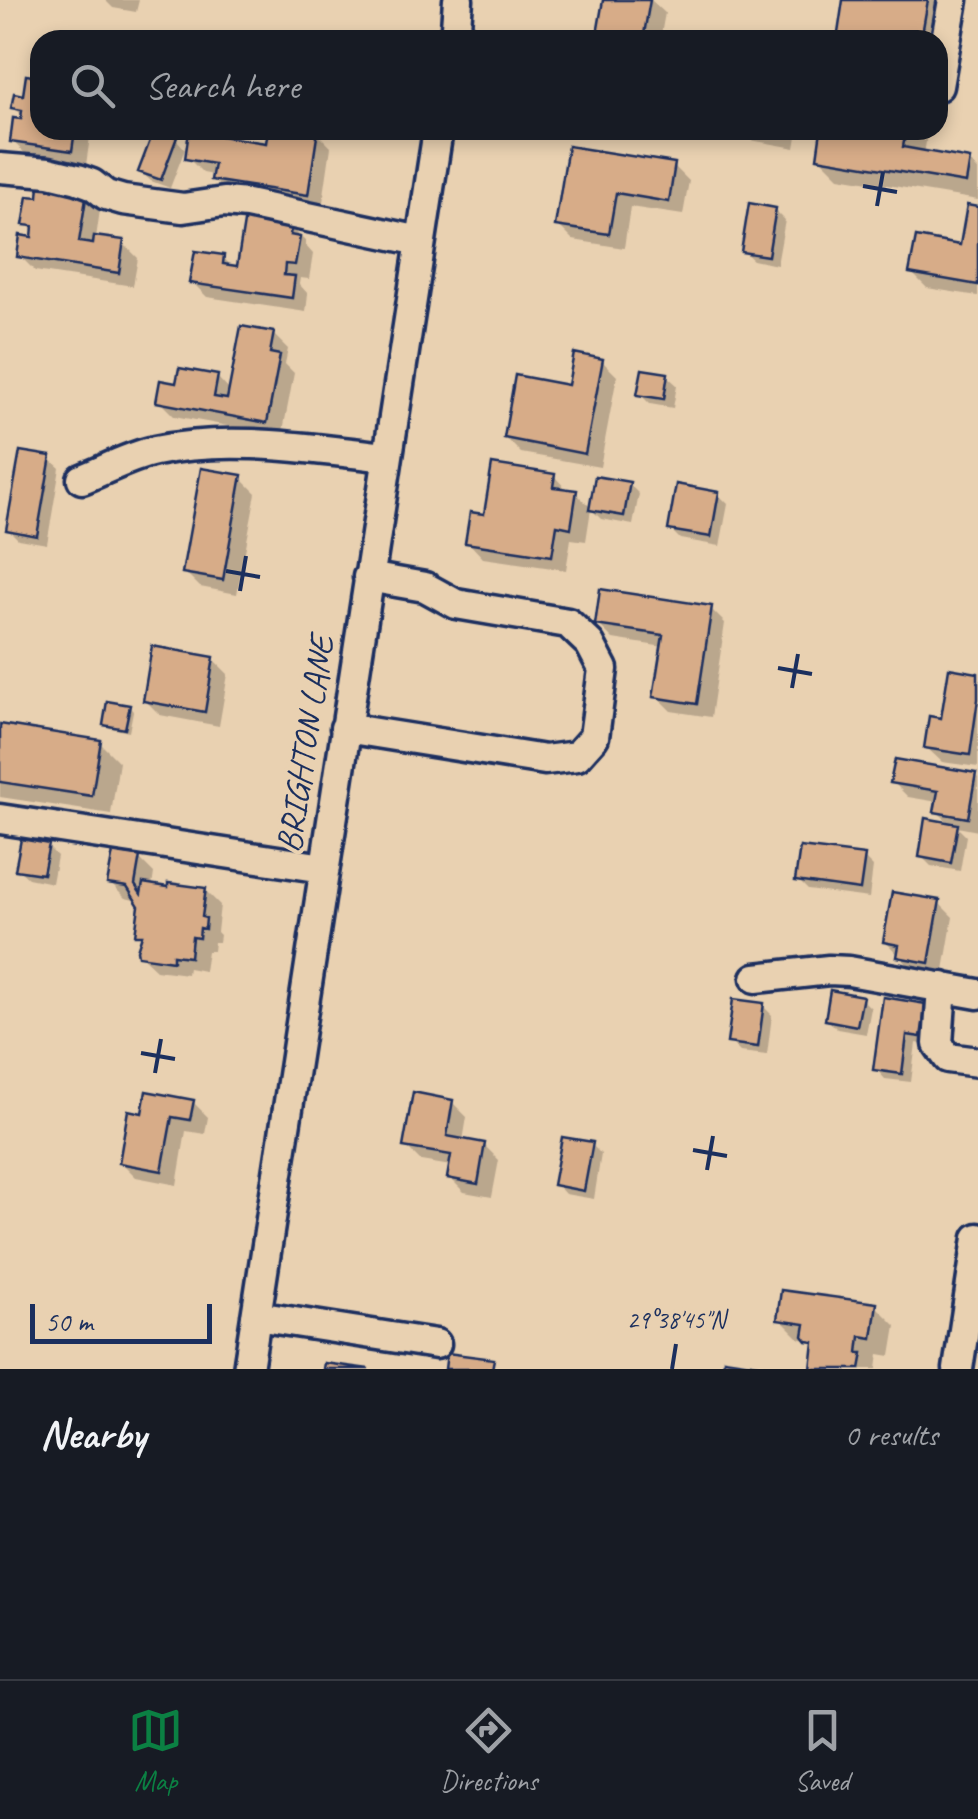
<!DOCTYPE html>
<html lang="en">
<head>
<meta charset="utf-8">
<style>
	:root { --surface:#171b24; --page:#20242c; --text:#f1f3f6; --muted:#9ea1a6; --line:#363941; --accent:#0b8043 }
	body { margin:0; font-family:Caveat,sans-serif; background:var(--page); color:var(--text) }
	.scale { position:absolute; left:30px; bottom:25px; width:182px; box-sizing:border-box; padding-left:10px; border:5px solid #1b2f5e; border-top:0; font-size:28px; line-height:35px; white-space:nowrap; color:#1b2f5e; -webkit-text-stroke:8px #e9d1b1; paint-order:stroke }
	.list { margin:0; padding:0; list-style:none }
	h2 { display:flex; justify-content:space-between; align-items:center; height:130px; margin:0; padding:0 40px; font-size:42px }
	h2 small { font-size:32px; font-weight:400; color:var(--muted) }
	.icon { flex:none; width:55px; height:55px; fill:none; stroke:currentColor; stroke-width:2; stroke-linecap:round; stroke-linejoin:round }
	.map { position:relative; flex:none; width:978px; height:1369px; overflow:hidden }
	.search { position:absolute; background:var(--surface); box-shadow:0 5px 15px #0003; left:30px; right:30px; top:30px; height:110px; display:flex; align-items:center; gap:25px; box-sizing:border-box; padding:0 35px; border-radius:30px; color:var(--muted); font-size:38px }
	.sheet { height:310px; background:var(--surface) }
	nav { display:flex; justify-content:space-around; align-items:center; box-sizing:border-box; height:140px; border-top:2px solid var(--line); background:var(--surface); font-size:28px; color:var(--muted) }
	nav a { display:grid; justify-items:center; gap:5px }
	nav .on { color:var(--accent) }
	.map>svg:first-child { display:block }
	.shadow { fill:#0003 }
	.building { fill:#d7ac88; stroke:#1b2f5e; stroke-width:2.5 }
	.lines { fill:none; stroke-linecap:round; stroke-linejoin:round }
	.minor-casing { stroke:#1b2f5e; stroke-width:35 }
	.minor { stroke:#e9d1b1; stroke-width:28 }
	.ticks { fill:none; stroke:#1b2f5e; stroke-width:4 }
	.labels { text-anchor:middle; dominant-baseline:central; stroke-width:8; stroke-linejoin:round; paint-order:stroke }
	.street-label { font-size:35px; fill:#1b2f5e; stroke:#e9d1b1 }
	.ticks-label { font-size:25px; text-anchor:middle; fill:#1b2f5e; stroke:#e9d1b1; stroke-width:8; stroke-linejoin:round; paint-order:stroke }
</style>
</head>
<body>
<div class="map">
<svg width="978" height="1369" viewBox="0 0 978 1369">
	<rect width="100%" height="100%" fill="#e9d1b1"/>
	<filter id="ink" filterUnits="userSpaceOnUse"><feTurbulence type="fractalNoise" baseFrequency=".01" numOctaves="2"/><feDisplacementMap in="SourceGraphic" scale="20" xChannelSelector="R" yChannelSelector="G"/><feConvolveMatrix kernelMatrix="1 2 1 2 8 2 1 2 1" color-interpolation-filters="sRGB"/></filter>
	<g filter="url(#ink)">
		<path class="shadow" d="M105,0H139L136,12L113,8Z
			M606,0H651L665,13L660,40H599Z
			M846,0H948L938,40H839Z
			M40,80V130H91L86,165L28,156L12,141L24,117L14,107L26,98Z
			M271,130L316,132L331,147L322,209L229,195L214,180V175L203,173L188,158L268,146Z
			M727,130H798L795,148L734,137Z
			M824,130H928L924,154L969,161L978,170V200L839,177L819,157Z
			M176,139L185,149L170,188L151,181L141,172Z
			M570,149L674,166L689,181L683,215L630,207L624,248L573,240L558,225Z
			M85,195L100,210L96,238L123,243L138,258L133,286L35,271L20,256L34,240L35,232L26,224Z
			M978,209V296L927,288L912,273L962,248Z
			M775,210L785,220L777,265L753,260L743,251Z
			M290,226L305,241V245L313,254L309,279L300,278L299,284L308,294L306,312L207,297L192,282L223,257L233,268L239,269Z
			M273,334L288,349L285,364L294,373L282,436L174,416L159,401L178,385L217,377L231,392Z
			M602,361L617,376L600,467L521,453L506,438Z
			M667,376L677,385L673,408L650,404L640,394Z
			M50,459L60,468L47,544L18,539L8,529Z
			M554,476L569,492L576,493L592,509L629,484L639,494L633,525L601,519L591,509L586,541L571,539L566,570L483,558L468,542Z
			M241,478L256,493L237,594L200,587L185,572Z
			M718,494L728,504L720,546L680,539L670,529Z
			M710,608L725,623L711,717L671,711L656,696L664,647L613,639L598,624Z
			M213,659L228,674L219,726L160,715L145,700Z
			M978,675V767L942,762L926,747Z
			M129,707L133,711L129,732L110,728L106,724Z
			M0,727L99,742L119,762L111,814L0,797Z
			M975,775L978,778V831L957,827L966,836L960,871L931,866L921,856L951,825L937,811L938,802L908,797L893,782Z
			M47,846L57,856L52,883L28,878L18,869Z
			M139,858L154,873L152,887L205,890L220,905L217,932L220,935L219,942H214L213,951H207L204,971L188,968L187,974L156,970L140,955L143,939L137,934L142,905L139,901L125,898L110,883Z
			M864,858L873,867L869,898L808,890L798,880Z
			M938,902L953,917L943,976L914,971L886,942Z
			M861,998L871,1008L866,1034L837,1029L827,1019Z
			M763,1006L772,1015L767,1055L740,1052L730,1042Z
			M925,1006L934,1016L930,1045L916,1043L911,1082L885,1079L876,1069Z
			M193,1102L208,1117L205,1134L186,1131L177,1185L136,1177L121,1162L144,1115Z
			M452,1102L467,1117L463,1141L484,1145L499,1160L492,1197L464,1192L449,1177L451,1166L421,1161L406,1146Z
			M592,1145L601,1154L594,1199L565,1194L556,1184Z
			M876,1306L896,1326L891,1356L879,1354L877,1369H813L816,1347L810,1340L800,1339L780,1319Z"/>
		<path class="building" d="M603,0H650L643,40H596Z
			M843,0H928L921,40H837Z
			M26,75L40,77V130H75L72,151L10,142L13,118L21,119L22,110L11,108L14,93L23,95Z
			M154,130L177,137L161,180L138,172Z
			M268,130H318L308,195L211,180L214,164L185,159L189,131L266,143Z
			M821,130H906L903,147L970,159L966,183L817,158Z
			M568,146L675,163L669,202L616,193L609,234L555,226Z
			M39,185L87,192L79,242L93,244L94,236L124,240L119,273L17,257L20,235L32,237L33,226L23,225L28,196L38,197Z
			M749,203L776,208L768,256L741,252Z
			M967,205L978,207V285L909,273L916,237L960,245Z
			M245,216L292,223L290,235L300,237L295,265L285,264L284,275L295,276L292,298L189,283L195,251L224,255L223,264L237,266Z
			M241,326L274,332L270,353L280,355L267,423L156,402L160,380L176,383L179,368L218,375L214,397L227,399Z
			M574,353L603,359L585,454L504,438L515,375L568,385Z
			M642,369L668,373L664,399L637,395Z
			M20,451L51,456L37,536L6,530Z
			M492,464L555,474L553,487L577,490L571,528L557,525L552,556L465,543L470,512L484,514Z
			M201,468L242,475L223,580L182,573Z
			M595,476L630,482L624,516L589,510Z
			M676,484L719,492L711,537L668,530Z
			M600,589L712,606L697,704L653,697L663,635L595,625Z
			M152,646L214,657L205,712L143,701Z
			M949,668L978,673V699L970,755L924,748L929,716L941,718Z
			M107,701L130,705L125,729L103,725Z
			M0,724L101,740L92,796L0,782Z
			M895,759L976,773L968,818L934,812L938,791L890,783Z
			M925,818L958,824L951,863L919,857Z
			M21,839L49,844L43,874L15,870Z
			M800,847L865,855L860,890L795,881Z
			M113,852L140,856L135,885L141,894L143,883L168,887V883L206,888L202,917L206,918L205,929L200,928L199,938L192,937L190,957L173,955V961L138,956L137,950L142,935H135L139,906L127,887L107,884Z
			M892,892L940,900L929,963L897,957L899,945L883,942Z
			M830,990L863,996L857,1026L825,1020Z
			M883,997L926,1004L921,1037L907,1035L902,1074L873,1070Z
			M733,999L764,1003L758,1047L727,1043Z
			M146,1091L194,1100L190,1120L172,1117L162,1171L119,1163L128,1110L142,1113Z
			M413,1092L453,1100L447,1136L485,1143L478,1184L447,1178L451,1155L403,1147Z
			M562,1137L593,1142L584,1191L553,1185Z
			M781,1290L877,1303L872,1338L860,1336L858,1353H863L860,1369H811L814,1342L807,1341L803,1336L805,1324L777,1320Z
			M447,1353L494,1359L492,1369H445Z
			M724,1359L791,1369H723Z
			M324,1363L369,1369H323Z"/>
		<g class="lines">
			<g class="minor-casing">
				<path id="minor" d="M455,40L458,0
					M938,86L953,0
					M0,168L49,172L78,179L92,184L106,195L123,200L183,208L224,202L247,204L420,241
					M82,479C105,470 130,456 155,451C230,435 311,449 387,457
					M345,728L545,760L577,756L594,737L603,669L590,644L568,623L456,604L425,587L368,577
					M0,819L324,868
					M756,978L829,970L849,971L978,994
					M942,987L938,1044L948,1058L978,1062
					M256,1316L436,1344
					M248,1369L438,130
					M958,1369L978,1238"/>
			</g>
			<use href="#minor" class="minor"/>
		</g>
	</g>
	<path class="ticks" d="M863,186L897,192M877,206L883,172M226,571L260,577M240,591L246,556M778,668L812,674M792,688L798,654M141,1053L175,1059M155,1073L161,1039M693,1150L727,1156M707,1170L713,1136M672,1369L676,1344"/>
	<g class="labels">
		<g class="street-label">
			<text transform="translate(305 744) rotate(-81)">BRIGHTON LANE</text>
		</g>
	</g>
	<g class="ticks-label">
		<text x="676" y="1328">29°38'45"N</text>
	</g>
</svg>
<div class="scale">50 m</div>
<div class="search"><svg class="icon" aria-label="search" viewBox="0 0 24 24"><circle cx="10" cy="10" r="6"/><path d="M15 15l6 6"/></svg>Search here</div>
</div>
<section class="sheet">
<h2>Nearby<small>0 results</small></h2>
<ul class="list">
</ul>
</section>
<nav>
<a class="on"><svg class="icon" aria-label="map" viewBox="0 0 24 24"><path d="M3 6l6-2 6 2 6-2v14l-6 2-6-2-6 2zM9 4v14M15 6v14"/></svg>Map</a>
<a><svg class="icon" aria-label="directions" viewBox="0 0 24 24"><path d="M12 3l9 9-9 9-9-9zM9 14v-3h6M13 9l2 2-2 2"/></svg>Directions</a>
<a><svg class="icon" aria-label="saved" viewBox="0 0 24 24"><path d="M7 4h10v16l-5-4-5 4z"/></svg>Saved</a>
</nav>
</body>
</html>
